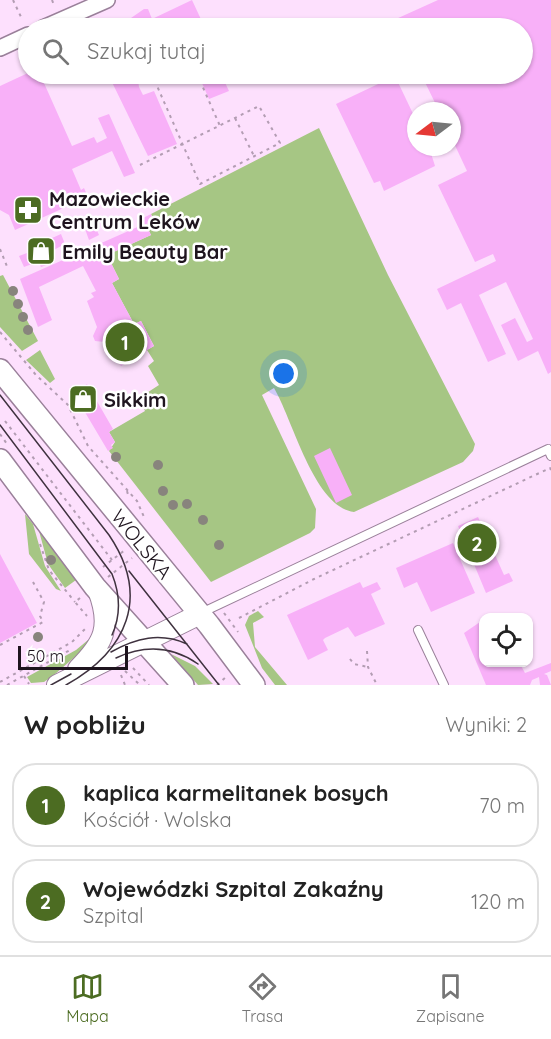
<!DOCTYPE html>
<html lang="pl">
<head>
<meta charset="utf-8">
<style>
	:root { --surface:#fff; --page:#f2f2f2; --text:#222; --muted:#767676; --line:#e0e0e0; --accent:#4c6c22 }
	body { margin:0; font-family:Quicksand,sans-serif; background:var(--page); color:var(--text) }
	.controls { position:absolute; right:18px; bottom:18px; display:grid; overflow:hidden; border-radius:12px; box-shadow:0 2px 4px #0004 }
	.controls button { width:54px; height:54px; display:grid; place-items:center; padding:0; border:0; border-bottom:2px solid var(--line); background:var(--surface); color:var(--text); font:30px sans-serif }
	.compass { position:absolute; left:407px; top:102px; width:54px; height:54px; border-radius:50%; background:var(--surface); box-shadow:0 2px 4px #0004; rotate:254deg }
	.scale { position:absolute; left:18px; bottom:15px; width:110px; box-sizing:border-box; padding-left:6px; border:3px solid #1e141e; border-top:0; font-size:16px; line-height:21px; white-space:nowrap; color:#1e141e; -webkit-text-stroke:4px #fff; paint-order:stroke }
	.you { position:absolute; left:284px; top:374px; width:21px; height:21px; margin:-15px; border:4px solid #fff; border-radius:50%; background:#1a73e8; box-shadow:0 0 0 9px #1a73e833 }
	.badge { display:grid; place-items:center; width:39px; height:39px; border-radius:50%; background:var(--accent); color:#fff; font-size:20px; font-weight:700 }
	.pin { position:absolute; translate:-50% -50%; border:3px solid #fff; box-shadow:0 2px 6px #0006 }
	.list { margin:0; padding:0; list-style:none }
	h2 { display:flex; justify-content:space-between; align-items:center; height:78px; margin:0; padding:0 24px; font-size:26px }
	h2 small { font-size:20px; font-weight:400; color:var(--muted) }
	.list li { display:grid; grid-template-columns:39px 1fr auto; gap:18px; align-items:center; box-sizing:border-box; height:84px; margin:0 12px 12px; padding:0 12px; border:2px solid var(--line); border-radius:24px }
	.list b { display:block; font-size:22px; white-space:nowrap }
	.list p { margin:0; font-size:20px; white-space:nowrap; color:var(--muted) }
	.list em { font-size:20px; font-style:normal; color:var(--muted) }
	.icon { flex:none; width:33px; height:33px; fill:none; stroke:currentColor; stroke-width:2; stroke-linecap:round; stroke-linejoin:round }
	.map { position:relative; flex:none; width:551px; height:685px; overflow:hidden }
	.search { position:absolute; background:var(--surface); box-shadow:0 2px 4px #0004; left:18px; right:18px; top:18px; height:66px; display:flex; align-items:center; gap:15px; box-sizing:border-box; padding:0 21px; border-radius:33px; color:var(--muted); font-size:22px }
	.sheet { height:270px; background:var(--surface) }
	nav { display:flex; justify-content:space-around; align-items:center; box-sizing:border-box; height:84px; border-top:2px solid var(--line); background:var(--surface); font-size:16px; color:var(--muted) }
	nav a { display:grid; justify-items:center; gap:3px }
	nav .on { color:var(--accent) }
	.map>svg:first-child { display:block }
	.green { fill:#a6c684 }
	.building { fill:#f8b0f8 }
	.lines { fill:none; stroke-linecap:round; stroke-linejoin:round }
	.service-casing { stroke:#9a809a; stroke-width:10 }
	.minor-casing { stroke:#9a809a; stroke-width:18 }
	.tertiary-casing { stroke:#9a809a; stroke-width:22 }
	.secondary-casing { stroke:#9a809a; stroke-width:24 }
	.path { stroke:#b39db3; stroke-width:2; stroke-dasharray:3 4.5; stroke-linecap:butt }
	.service { stroke:#fff; stroke-width:8 }
	.minor { stroke:#fff; stroke-width:15 }
	.tertiary { stroke:#fff; stroke-width:20 }
	.secondary { stroke:#fff; stroke-width:21 }
	.tram { stroke:#3f323f; stroke-width:1.5 }
	.tree { fill:#88847d }
	.labels { text-anchor:middle; dominant-baseline:central; stroke-width:5; stroke-linejoin:round; paint-order:stroke }
	.poi-label { font-size:20px; font-weight:bold; fill:#1e141e; stroke:#fff; text-anchor:start }
	.street-label { font-size:20px; fill:#1e141e; stroke:#fff }
</style>
</head>
<body>
<div class="map">
<svg width="551" height="685" viewBox="0 0 551 685">
	<rect width="100%" height="100%" fill="#fde0fd"/>
	<path class="green" d="M319,128L388,275L475,444L473,451L463,462L354,512C314,507 293,420 274,388L262,395L316,509L315,528L310,533L211,582L109,451L115,442L109,432L145,411L139,398L159,385L148,366L154,361L147,350L154,346L141,321L134,324L112,283L119,279L107,255L151,235L146,225L154,221L151,214Z
		M3,275L38,341L22,351L0,327V276Z
		M40,350L55,379L50,383L26,360Z
		M25,514L33,524L45,566L61,591L56,589L29,554Z
		M39,531L76,580L65,588L48,564Z
		M258,611L264,617L253,623L255,647L287,685H275L262,668L245,625L249,616Z
		M88,640L92,642L54,675L44,682L31,683L27,677L76,650Z
		M171,654L195,666L213,684L198,685Z"/>
	<path class="building" d="M192,0L205,28H112L111,25L131,18L144,9H148L152,19Z
		M438,0H551V372L548,374L538,351L518,361L501,325L515,318L527,342L533,339L506,282L479,295L506,354L488,362L461,303L447,310L437,289L496,261L493,254L475,262L438,185L467,171L452,139V111H439L421,74H522V28H400L396,19Z
		M28,73L40,74L72,146L94,137L97,143L107,138L98,118L109,114L135,173L124,177L112,151L72,169L81,190L84,188L88,197L15,230L9,215L0,210V86Z
		M108,74H153L138,80L139,87L143,95L154,91L177,144L148,156Z
		M198,74H221L229,91L209,99Z
		M395,76L416,120V147H429L435,166L384,191L380,181L374,183L336,104Z
		M151,214L154,221L146,225L151,235L107,255L119,279L112,283L134,324L141,321L154,346L121,366L105,342L95,341L93,336L97,327L87,301L94,297L91,293L96,291L83,266L39,287L52,320L38,327L20,279L142,225L139,220Z
		M94,224L99,235L89,240L85,229Z
		M61,234L65,244L48,253L52,263L41,267L32,247Z
		M27,253L32,264L24,267L19,256Z
		M87,384L113,429L109,432L115,442L111,445L113,448L108,451L73,392Z
		M330,448L352,495L336,503L314,456Z
		M478,517L504,575L509,573L513,581L486,593L458,526Z
		M453,543L475,593L431,612L417,582L404,588L396,568Z
		M0,554L37,623L0,643Z
		M360,582L363,588L377,582L381,589L371,594L385,624L355,637L348,627L325,638L323,640L328,650L308,660L287,615Z
		M480,622L484,624V662H519L525,673L551,663V671L544,674L547,675L551,685H540L539,677L532,680L530,685H486L464,633Z"/>
	<g class="lines">
		<g class="service-casing">
			<path id="service" d="M201,613L548,449L551,456
				M418,630L444,685"/>
		</g>
		<g class="minor-casing">
			<path id="minor" d="M43,28L107,0
				M0,48L28,35"/>
		</g>
		<g class="tertiary-casing">
			<path id="tertiary" d="M78,669C104,643 112,627 98,590
				M57,685L200,614"/>
		</g>
		<g class="secondary-casing">
			<path id="secondary" d="M0,370L209,625L254,685
				M0,460L95,587L183,685"/>
		</g>
		<path class="path" d="M13,0L22,19
			M52,0L54,5
			M100,24L102,28
			M197,74L220,126
			M235,118L254,156
			M140,165L259,106L280,143L200,184L154,79L167,74
			M0,249L8,269
			M0,332L36,375L68,405L88,446L137,501L144,517
			M5,421L112,560
			M0,434L7,444
			M127,491L129,498
			M40,544L49,570L75,602
			M103,567L125,550
			M108,577L132,558
			M80,598L75,602L87,616
			M224,613L238,632
			M239,618L314,579L550,468L551,470
			M0,645L43,622L40,616L44,602L33,582
			M367,651L368,667L377,685
			M350,659L354,664L368,667
			M133,668L149,685
			M125,671L140,685
			M121,675L125,685
			M24,676L29,684
			M0,682L72,642L86,628
			M7,685L70,650
			M217,685L226,677"/>
		<use href="#service" class="service"/>
		<use href="#minor" class="minor"/>
		<use href="#tertiary" class="tertiary"/>
		<use href="#secondary" class="secondary"/>
		<path class="tram" d="M0,395L109,535C151,597 127,651 66,685
			M0,425L112,574C120,594 121,615 112,635
			M129,571L219,685
			M111,652C136,638 160,632 187,644
			M116,658C144,645 172,646 198,664
			M51,685L71,674"/>
	</g>
	<g class="tree">
		<circle cx="13" cy="291" r="5"/>
		<circle cx="18" cy="304" r="5"/>
		<circle cx="23" cy="317" r="5"/>
		<circle cx="28" cy="330" r="5"/>
		<circle cx="116" cy="457" r="5"/>
		<circle cx="158" cy="465" r="5"/>
		<circle cx="163" cy="491" r="5"/>
		<circle cx="187" cy="504" r="5"/>
		<circle cx="173" cy="505" r="5"/>
		<circle cx="203" cy="520" r="5"/>
		<circle cx="219" cy="545" r="5"/>
		<circle cx="51" cy="560" r="5"/>
		<circle cx="38" cy="637" r="5"/>
	</g>
	<defs>
		<g id="pharmacy-square" transform="scale(1.5)"><rect x="-9" y="-9" width="18" height="18" rx="4" fill="#4c6c22" stroke="#fff"/><path d="M-2-6h4v4h4v4h-4v4h-4v-4h-4v-4h4Z" fill="#fff"/></g>
		<g id="shop-square" transform="scale(1.5)"><rect x="-9" y="-9" width="18" height="18" rx="4" fill="#4c6c22" stroke="#fff"/><path d="M-5-2.5h2.3a2.7 3.5 0 0 1 5.4 0H5L5.5 6h-11ZM-1.5-2.5h3a1.5 2.3 0 0 0-3 0Z" fill="#fff"/></g>
	</defs>
	<g fill-rule="evenodd">
		<use href="#pharmacy-square" x="28" y="210"/>
		<use href="#shop-square" x="41" y="251"/>
		<use href="#shop-square" x="83" y="399"/>
	</g>
	<g class="labels">
		<g class="poi-label">
			<text x="49" y="198">Mazowieckie<tspan x="49" dy="23">Centrum Leków</tspan></text>
			<text x="62" y="251">Emily Beauty Bar</text>
			<text x="104" y="399">Sikkim</text>
		</g>
		<g class="street-label">
			<text transform="translate(142 544) rotate(51)">WOLSKA</text>
		</g>
	</g>
</svg>
<div class="controls">
<button><svg class="icon" aria-label="locate" viewBox="0 0 24 24"><circle cx="12" cy="12" r="6"/><path d="M12 2v4M12 18v4M2 12h4M18 12h4"/></svg></button>
</div>
<svg class="compass" viewBox="-18 -18 36 36"><path d="M0-13l5 13h-10z" fill="#e53935"/><path d="M0 13l5-13h-10z" fill="#767676"/></svg>
<div class="scale">50 m</div>
<div class="you"></div>
<div class="pin badge" style="left:125px;top:342px">1</div>
<div class="pin badge" style="left:477px;top:543px">2</div>
<div class="search"><svg class="icon" aria-label="search" viewBox="0 0 24 24"><circle cx="10" cy="10" r="6"/><path d="M15 15l6 6"/></svg>Szukaj tutaj</div>
</div>
<section class="sheet">
<h2>W pobliżu<small>Wyniki: 2</small></h2>
<ul class="list">
<li><span class="badge">1</span><div><b>kaplica karmelitanek bosych</b><p>Kościół · Wolska</p></div><em>70 m</em></li>
<li><span class="badge">2</span><div><b>Wojewódzki Szpital Zakaźny</b><p>Szpital</p></div><em>120 m</em></li>
</ul>
</section>
<nav>
<a class="on"><svg class="icon" aria-label="map" viewBox="0 0 24 24"><path d="M3 6l6-2 6 2 6-2v14l-6 2-6-2-6 2zM9 4v14M15 6v14"/></svg>Mapa</a>
<a><svg class="icon" aria-label="directions" viewBox="0 0 24 24"><path d="M12 3l9 9-9 9-9-9zM9 14v-3h6M13 9l2 2-2 2"/></svg>Trasa</a>
<a><svg class="icon" aria-label="saved" viewBox="0 0 24 24"><path d="M7 4h10v16l-5-4-5 4z"/></svg>Zapisane</a>
</nav>
</body>
</html>
